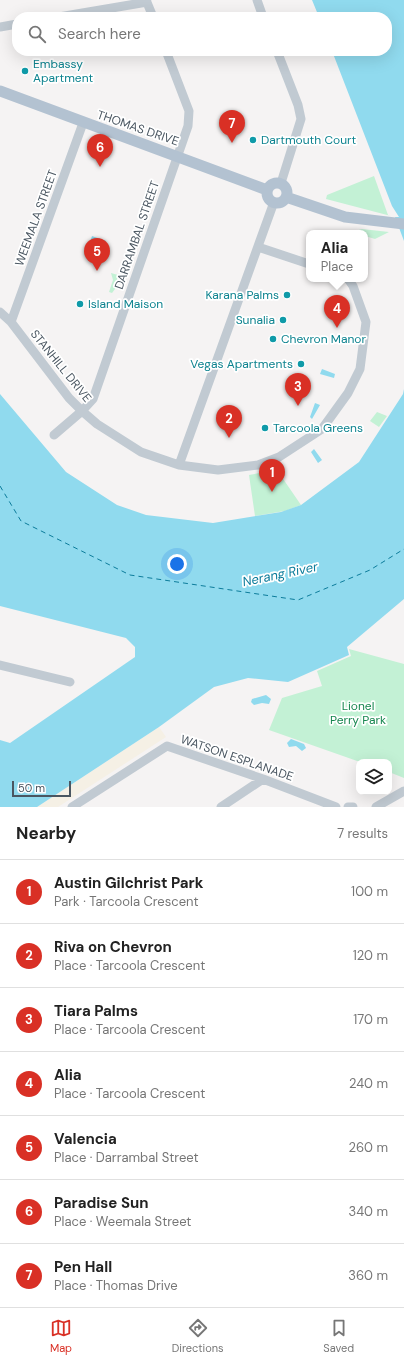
<!DOCTYPE html>
<html lang="en">
<head>
<meta charset="utf-8">
<style>
	:root { --surface:#fff; --page:#f6f6f6; --text:#222; --muted:#767676; --line:#e0e0e0; --accent:#d93025 }
	body { margin:0; font-family:"DM Sans",sans-serif; background:var(--page); color:var(--text) }
	.controls { position:absolute; right:12px; bottom:12px; display:grid; overflow:hidden; border-radius:8px; box-shadow:0 4px 16px #0002 }
	.controls button { width:36px; height:36px; display:grid; place-items:center; padding:0; border:0; border-bottom:1px solid var(--line); background:var(--surface); color:var(--text); font:20px sans-serif }
	.scale { position:absolute; left:12px; bottom:10px; width:59px; box-sizing:border-box; padding-left:4px; border:2px solid #4a5661; border-top:0; font-size:11px; line-height:14px; white-space:nowrap; color:#4a5661; -webkit-text-stroke:3px #fff; paint-order:stroke }
	.you { position:absolute; left:177px; top:564px; width:14px; height:14px; margin:-10px; border:3px solid #fff; border-radius:50%; background:#1a73e8; box-shadow:0 0 0 6px #1a73e833 }
	.badge { display:grid; place-items:center; width:26px; height:26px; border-radius:50%; background:var(--accent); color:#fff; font-size:13px; font-weight:700 }
	.pin { position:absolute; translate:-50% -33px; filter:drop-shadow(0 1px 2px #0008) }
	.pin::after { content:''; position:absolute; top:21px; width:14px; height:12px; background:inherit; clip-path:polygon(0 0,100% 0,50% 100%) }
	.popup { position:absolute; left:306px; top:230px; width:62px; height:52px; box-sizing:border-box; display:grid; place-content:center; border-radius:8px; background:var(--surface); filter:drop-shadow(0 1px 3px #0005); font-size:13px; white-space:nowrap; color:var(--muted) }
	.popup b { font-size:15px; color:var(--text) }
	.popup::after { content:''; position:absolute; left:50%; top:100%; margin-left:-8px; border:8px solid transparent; border-top-color:var(--surface) }
	.list { margin:0; padding:0; list-style:none }
	h2 { display:flex; justify-content:space-between; align-items:center; height:52px; margin:0; padding:0 16px; font-size:17px }
	h2 small { font-size:13px; font-weight:400; color:var(--muted) }
	.list li { display:grid; grid-template-columns:26px 1fr auto; gap:12px; align-items:center; box-sizing:border-box; height:64px; padding:0 16px; border-top:1px solid var(--line) }
	.list b { display:block; font-size:15px; white-space:nowrap }
	.list p { margin:0; font-size:13px; white-space:nowrap; color:var(--muted) }
	.list em { font-size:13px; font-style:normal; color:var(--muted) }
	.icon { flex:none; width:22px; height:22px; fill:none; stroke:currentColor; stroke-width:2; stroke-linecap:round; stroke-linejoin:round }
	.map { position:relative; flex:none; width:404px; height:807px; overflow:hidden }
	.search { position:absolute; background:var(--surface); box-shadow:0 4px 16px #0002; left:12px; right:12px; top:12px; height:44px; display:flex; align-items:center; gap:10px; box-sizing:border-box; padding:0 14px; border-radius:16px; color:var(--muted); font-size:15px }
	.sheet { height:500px; background:var(--surface) }
	nav { display:flex; justify-content:space-around; align-items:center; box-sizing:border-box; height:56px; border-top:1px solid var(--line); background:var(--surface); font-size:11px; color:var(--muted) }
	nav a { display:grid; justify-items:center; gap:2px }
	nav .on { color:var(--accent) }
	.map>svg:first-child { display:block }
	.green { fill:#c3f1d5 }
	.sand { fill:#f5f0e5 }
	.water { fill:#90daee }
	.lines { fill:none; stroke-linecap:round; stroke-linejoin:round }
	.ferry { stroke:#0c7c9b; stroke-width:1; stroke-dasharray:5 4; stroke-linecap:butt }
	.minor { stroke:#c1cad2; stroke-width:9 }
	.major { stroke:#b3c2d1; stroke-width:11 }
	.culture-dot { fill:#0f9aa8; stroke:#fff; stroke-width:1.5 }
	.labels { text-anchor:middle; dominant-baseline:central; stroke-width:3.5; stroke-linejoin:round; paint-order:stroke }
	.culture-label { font-size:12px; fill:#0d838f; stroke:#fff; text-anchor:start }
	.street-label { font-size:12px; fill:#4a5661; stroke:#fff }
	.park-label { font-size:12px; fill:#17864f; stroke:#fff }
	.water-label { font-size:13px; font-style:italic; fill:#0c7c9b; stroke:#fff }
</style>
</head>
<body>
<div class="map">
<svg width="404" height="807" viewBox="0 0 404 807">
	<rect width="100%" height="100%" fill="#f5f3f3"/>
	<path class="green" d="M374,176L388,215L391,216L326,199L327,195Z
		M362,229L389,232L375,239L365,236V233L352,232Z
		M111,273L118,275L115,289L112,293L109,292L113,280Z
		M377,412L387,416L379,427L370,421Z
		M277,470L301,505L285,511L255,516L249,475Z
		M349,649L404,664V778L389,772V762H360L269,730L282,698L322,686L317,671L351,656Z"/>
	<path class="sand" d="M159,727L166,737L58,807H37Z"/>
	<path class="water" d="M312,0H404V241L395,217H399L392,206L332,51H387V17H319Z
		M92,236L106,241L104,247L90,242Z
		M322,369L335,374L334,378L320,374Z
		M404,389V599L347,647L349,655L288,682L248,678L214,687L159,727L37,807H0V740L10,743L135,657V647L126,638L0,606V394L66,472L117,505L146,515L213,523L281,512L301,505L359,462L403,394Z
		M315,403L320,405L312,419L310,417Z
		M314,449L322,460L318,463L311,452Z
		M266,695L271,699L269,704L262,703L254,705L251,702L252,699Z
		M291,739L304,744L306,748L302,751L296,746L289,747L287,743Z"/>
	<g class="lines">
		<path class="ferry" d="M0,486L21,521L130,575L298,600L370,570L404,549"/>
		<path class="minor" d="M146,0L153,17
			M257,0L263,17
			M59,17L147,2
			M0,27L17,24
			M277,51L298,105L301,119L281,183
			M258,247L309,264
			M0,312L11,322L69,398L82,411L97,424L141,452L179,465L274,202
			M11,322L83,123
			M54,435L82,411L93,399L188,126L189,111L166,51
			M179,465L218,470L258,465L279,457L322,429L348,393L360,369L366,322L353,286L348,279
			M0,665L70,682
			M72,807L167,746L263,779L336,807
			M221,807L263,779
			M348,807H353
			M376,807L404,791"/>
		<path class="major" d="M0,91L267,190
			M267 193a10 10 0 1 1 20 0a10 10 0 1 1-20 0Z
			M286,197L345,217L404,224"/>
	</g>
	<g class="culture-dot">
		<circle cx="25" cy="71" r="4"/>
		<circle cx="253" cy="140" r="4"/>
		<circle cx="287" cy="295" r="4"/>
		<circle cx="80" cy="304" r="4"/>
		<circle cx="283" cy="320" r="4"/>
		<circle cx="273" cy="339" r="4"/>
		<circle cx="301" cy="364" r="4"/>
		<circle cx="265" cy="428" r="4"/>
	</g>
	<g class="labels">
		<g class="culture-label">
			<text x="33" y="64">Embassy<tspan x="33" dy="14">Apartment</tspan></text>
			<text x="261" y="140">Dartmouth Court</text>
			<text x="279" y="295" text-anchor="end">Karana Palms</text>
			<text x="88" y="304">Island Maison</text>
			<text x="275" y="320" text-anchor="end">Sunalia</text>
			<text x="281" y="339">Chevron Manor</text>
			<text x="293" y="364" text-anchor="end">Vegas Apartments</text>
			<text x="273" y="428">Tarcoola Greens</text>
		</g>
		<g class="street-label">
			<text transform="translate(138 128) rotate(19)">THOMAS DRIVE</text>
			<text transform="translate(36 218) rotate(-70)">WEEMALA STREET</text>
			<text transform="translate(137 235) rotate(-71)">DARRAMBAL STREET</text>
			<text transform="translate(61 366) rotate(51)">STANHILL DRIVE</text>
			<text transform="translate(237 758) rotate(19)">WATSON ESPLANADE</text>
		</g>
		<g class="park-label">
			<text x="358" y="706">Lionel<tspan x="358" dy="14">Perry Park</tspan></text>
		</g>
		<g class="water-label">
			<text transform="translate(280 574) rotate(-12)">Nerang River</text>
		</g>
	</g>
</svg>
<div class="controls">
<button><svg class="icon" aria-label="layers" viewBox="0 0 24 24"><path d="M12 4l9 5-9 5-9-5zM3 14l9 5 9-5"/></svg></button>
</div>
<div class="scale">50 m</div>
<div class="you"></div>
<div class="pin badge" style="left:272px;top:492px">1</div>
<div class="pin badge" style="left:229px;top:438px">2</div>
<div class="pin badge" style="left:298px;top:406px">3</div>
<div class="pin badge" style="left:337px;top:328px">4</div>
<div class="popup"><b>Alia</b>Place</div>
<div class="pin badge" style="left:97px;top:271px">5</div>
<div class="pin badge" style="left:100px;top:167px">6</div>
<div class="pin badge" style="left:232px;top:143px">7</div>
<div class="search"><svg class="icon" aria-label="search" viewBox="0 0 24 24"><circle cx="10" cy="10" r="6"/><path d="M15 15l6 6"/></svg>Search here</div>
</div>
<section class="sheet">
<h2>Nearby<small>7 results</small></h2>
<ul class="list">
<li><span class="badge">1</span><div><b>Austin Gilchrist Park</b><p>Park · Tarcoola Crescent</p></div><em>100 m</em></li>
<li><span class="badge">2</span><div><b>Riva on Chevron</b><p>Place · Tarcoola Crescent</p></div><em>120 m</em></li>
<li><span class="badge">3</span><div><b>Tiara Palms</b><p>Place · Tarcoola Crescent</p></div><em>170 m</em></li>
<li><span class="badge">4</span><div><b>Alia</b><p>Place · Tarcoola Crescent</p></div><em>240 m</em></li>
<li><span class="badge">5</span><div><b>Valencia</b><p>Place · Darrambal Street</p></div><em>260 m</em></li>
<li><span class="badge">6</span><div><b>Paradise Sun</b><p>Place · Weemala Street</p></div><em>340 m</em></li>
<li><span class="badge">7</span><div><b>Pen Hall</b><p>Place · Thomas Drive</p></div><em>360 m</em></li>
</ul>
</section>
<nav>
<a class="on"><svg class="icon" aria-label="map" viewBox="0 0 24 24"><path d="M3 6l6-2 6 2 6-2v14l-6 2-6-2-6 2zM9 4v14M15 6v14"/></svg>Map</a>
<a><svg class="icon" aria-label="directions" viewBox="0 0 24 24"><path d="M12 3l9 9-9 9-9-9zM9 14v-3h6M13 9l2 2-2 2"/></svg>Directions</a>
<a><svg class="icon" aria-label="saved" viewBox="0 0 24 24"><path d="M7 4h10v16l-5-4-5 4z"/></svg>Saved</a>
</nav>
</body>
</html>
